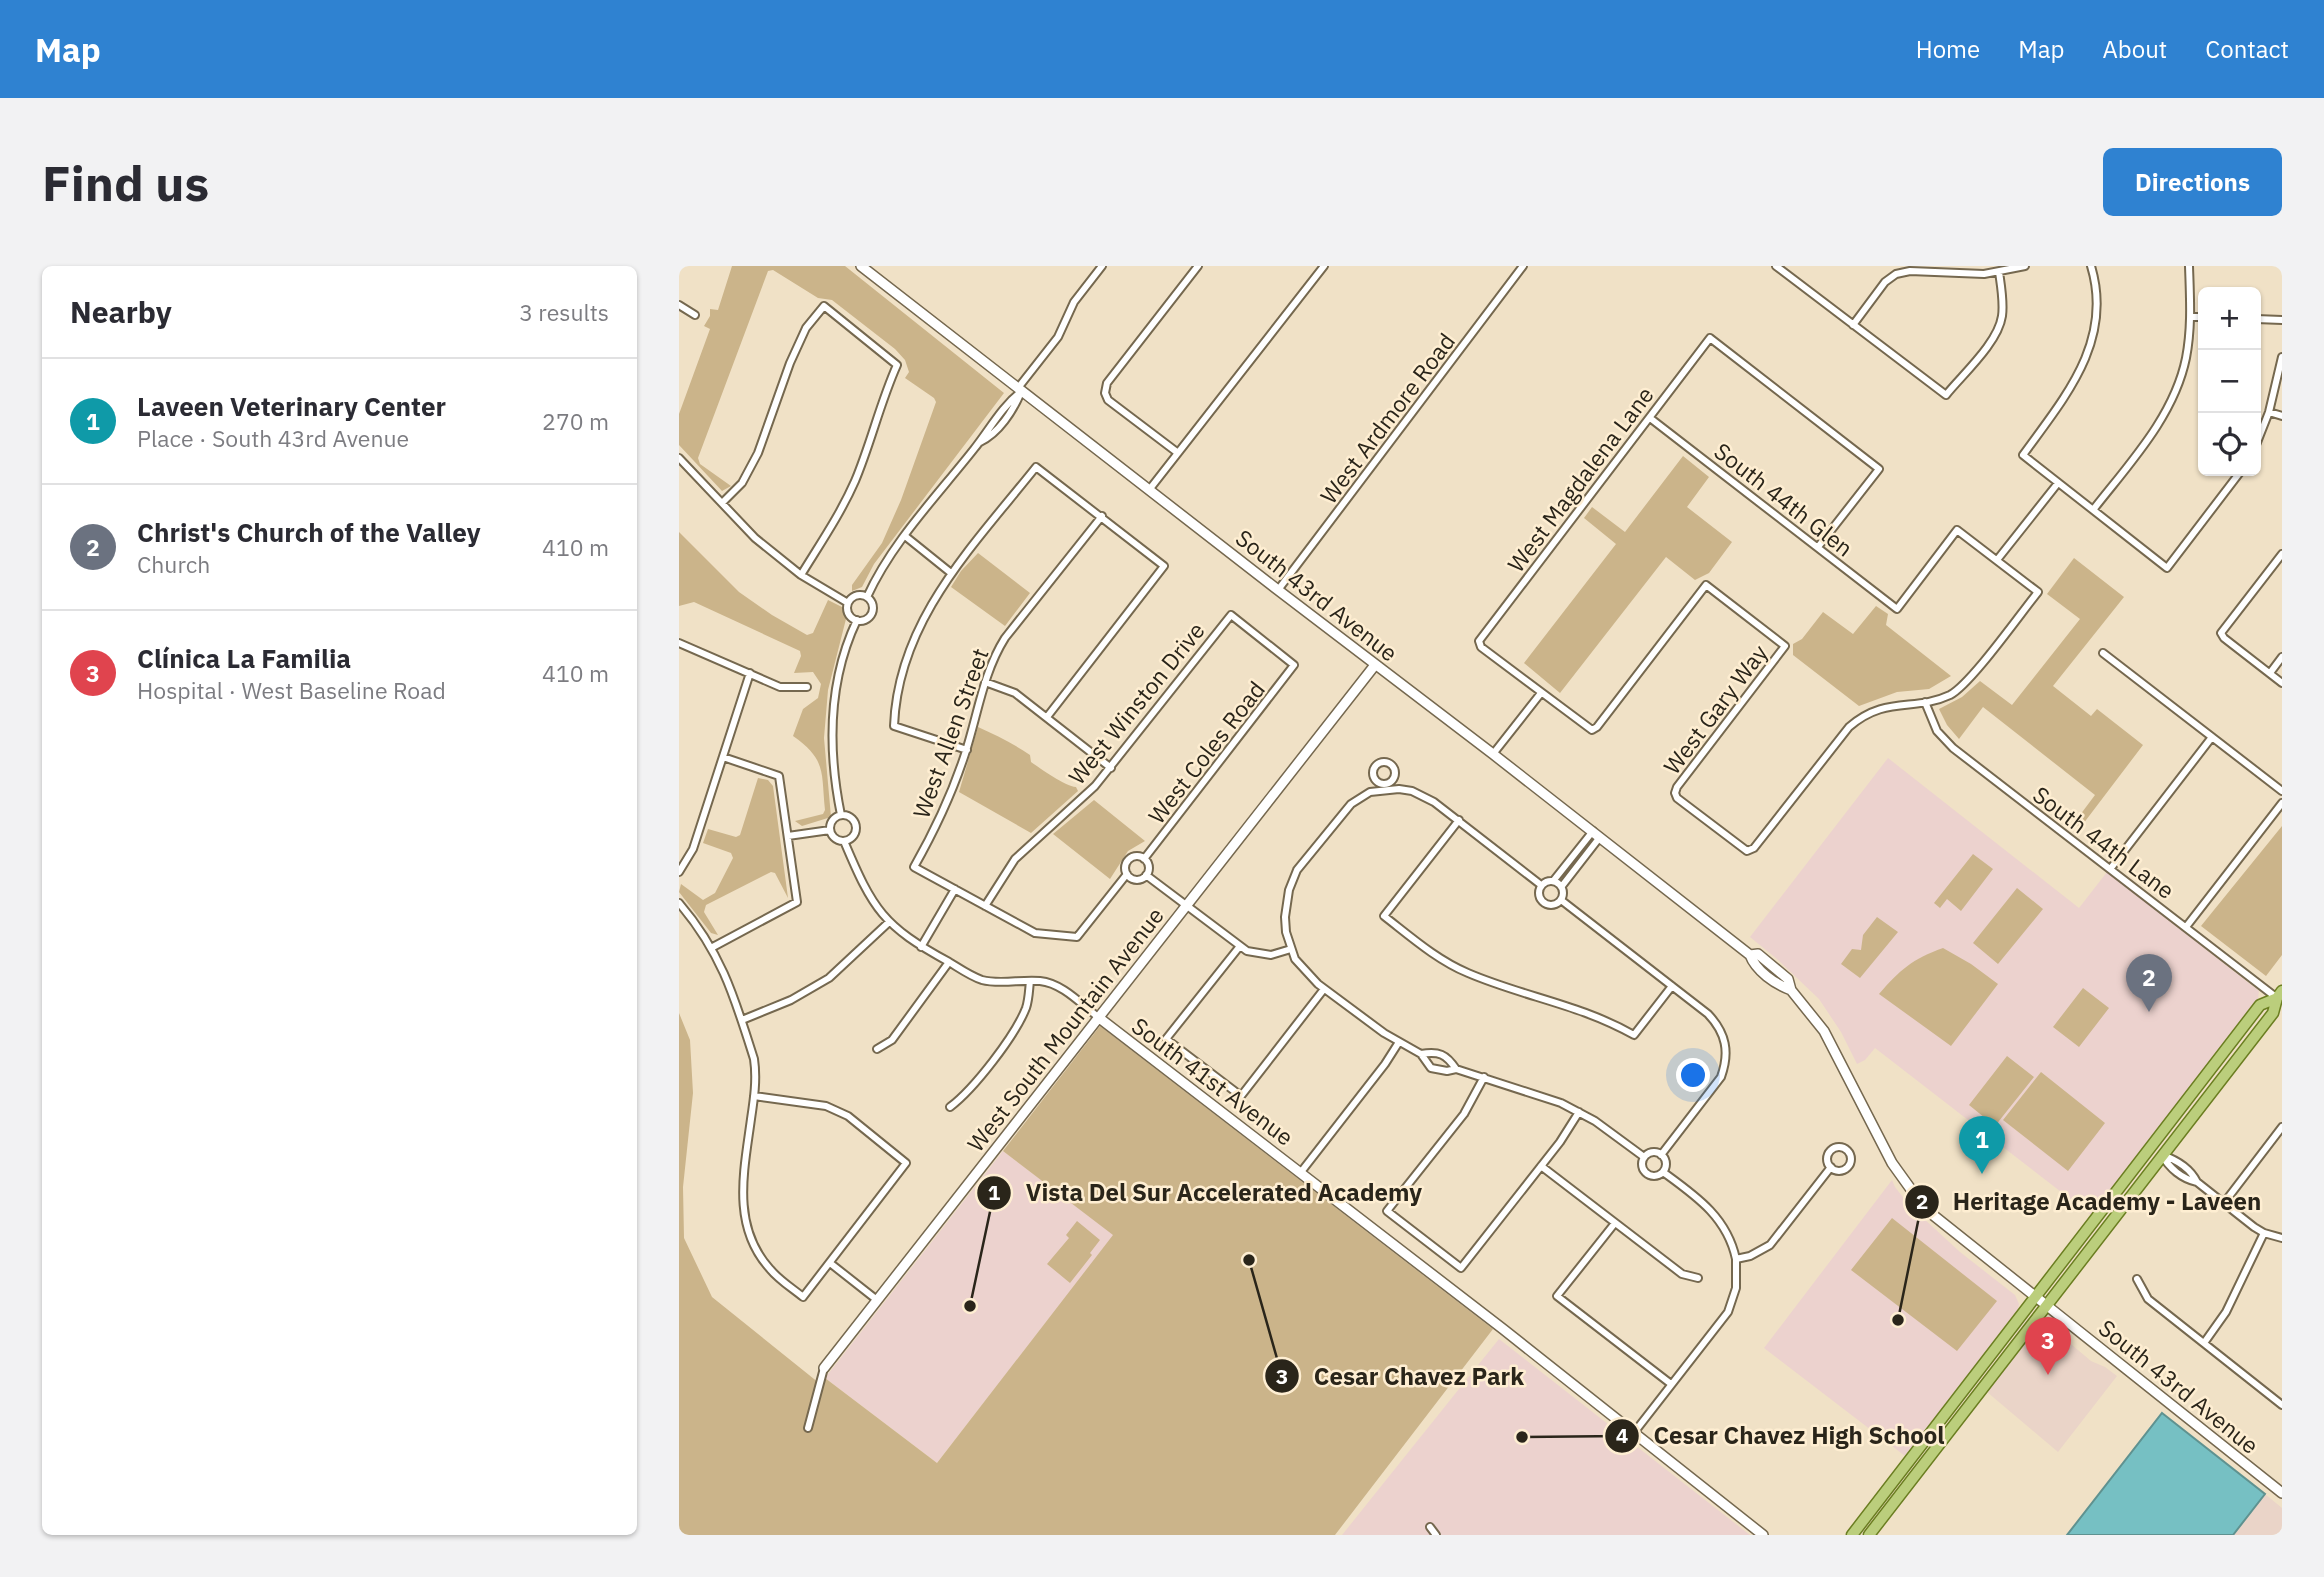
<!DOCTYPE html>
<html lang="en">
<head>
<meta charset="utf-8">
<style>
	:root { --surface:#fff; --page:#f2f2f3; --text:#2b2b33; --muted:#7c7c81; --line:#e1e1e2; --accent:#2f82d1 }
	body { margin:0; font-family:"IBM Plex Sans",sans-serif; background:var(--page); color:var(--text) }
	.controls { position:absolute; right:21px; top:21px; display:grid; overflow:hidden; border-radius:10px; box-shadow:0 2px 5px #0004 }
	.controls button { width:63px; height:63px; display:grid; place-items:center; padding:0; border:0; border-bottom:2px solid var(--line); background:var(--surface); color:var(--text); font:35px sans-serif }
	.you { position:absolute; left:1015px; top:810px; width:24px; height:24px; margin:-18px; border:5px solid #fff; border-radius:50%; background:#1a73e8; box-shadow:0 0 0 10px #1a73e833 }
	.badge { display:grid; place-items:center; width:46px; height:46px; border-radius:50%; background:var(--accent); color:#fff; font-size:23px; font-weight:700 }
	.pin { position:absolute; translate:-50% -58px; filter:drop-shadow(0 2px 4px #0008) }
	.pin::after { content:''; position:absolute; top:37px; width:24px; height:21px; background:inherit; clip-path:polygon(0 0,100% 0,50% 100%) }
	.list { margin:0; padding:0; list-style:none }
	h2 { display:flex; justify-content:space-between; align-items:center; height:91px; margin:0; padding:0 28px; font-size:30px }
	h2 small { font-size:23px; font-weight:400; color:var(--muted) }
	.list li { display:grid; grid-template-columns:46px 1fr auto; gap:21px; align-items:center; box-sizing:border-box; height:126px; padding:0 28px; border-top:2px solid var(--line) }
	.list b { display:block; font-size:26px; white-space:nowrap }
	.list p { margin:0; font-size:23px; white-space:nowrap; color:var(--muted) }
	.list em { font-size:23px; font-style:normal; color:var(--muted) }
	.icon { flex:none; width:38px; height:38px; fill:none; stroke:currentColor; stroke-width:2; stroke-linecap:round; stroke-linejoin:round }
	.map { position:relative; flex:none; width:1603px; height:1269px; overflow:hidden; border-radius:10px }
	header { display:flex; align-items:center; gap:42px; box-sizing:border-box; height:98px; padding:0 35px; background:var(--accent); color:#fff }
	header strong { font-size:33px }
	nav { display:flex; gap:38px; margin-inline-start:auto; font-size:24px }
	.intro { display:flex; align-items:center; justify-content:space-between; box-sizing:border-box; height:168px; padding:0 42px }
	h1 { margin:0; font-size:49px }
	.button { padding:18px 32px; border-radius:10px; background:var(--accent); color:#fff; font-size:24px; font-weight:700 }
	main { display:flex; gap:42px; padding:0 42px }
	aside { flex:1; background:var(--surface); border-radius:10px; box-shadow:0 2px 5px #0004 }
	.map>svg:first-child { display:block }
	.commercial { fill:#ead4c8 }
	.education { fill:#ecd2ce }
	.green { fill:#cbb48a }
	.water { fill:#76c0c3; stroke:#5f9290; stroke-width:2 }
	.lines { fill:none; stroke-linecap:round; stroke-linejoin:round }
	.street-casing { stroke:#75684f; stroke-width:10 }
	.secondary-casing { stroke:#75684f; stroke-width:12 }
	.primary-casing { stroke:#6b7e21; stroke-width:13 }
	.street { stroke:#fff; stroke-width:6 }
	.secondary { stroke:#fff; stroke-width:9 }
	.primary { stroke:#bbce7c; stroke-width:10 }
	.labels { text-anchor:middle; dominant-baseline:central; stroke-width:5; stroke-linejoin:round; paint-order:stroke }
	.street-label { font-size:23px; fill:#2a251a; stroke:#feeed2 }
	.leader { fill:none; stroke:#2a251a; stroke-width:2.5 }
	.callout-dot { fill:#2a251a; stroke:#feeed2; stroke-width:2.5 }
	.mark-label { font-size:21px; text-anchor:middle; font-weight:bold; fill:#fff }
	.callout-label { font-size:24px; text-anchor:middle; font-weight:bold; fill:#2a251a; stroke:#feeed2; stroke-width:5; stroke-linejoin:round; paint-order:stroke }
</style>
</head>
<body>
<header>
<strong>Map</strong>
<nav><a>Home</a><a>Map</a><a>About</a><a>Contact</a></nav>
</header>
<div class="intro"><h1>Find us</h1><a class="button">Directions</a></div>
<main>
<aside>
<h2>Nearby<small>3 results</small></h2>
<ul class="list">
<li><span class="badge" style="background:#0f9aa8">1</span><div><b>Laveen Veterinary Center</b><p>Place · South 43rd Avenue</p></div><em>270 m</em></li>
<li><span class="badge" style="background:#6b7280">2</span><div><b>Christ's Church of the Valley</b><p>Church</p></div><em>410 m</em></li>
<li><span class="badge" style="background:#e0444e">3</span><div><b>Clínica La Familia</b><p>Hospital · West Baseline Road</p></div><em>410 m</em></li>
</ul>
</aside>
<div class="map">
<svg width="1603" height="1269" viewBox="0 0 1603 1269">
	<rect width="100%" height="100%" fill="#f0e1c6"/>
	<path class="commercial" d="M1368,1057L1376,1061L1393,1079L1412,1095L1426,1101L1438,1110L1379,1186L1308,1126L1359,1061Z
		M1586,1228L1603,1242V1269H1554Z"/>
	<path class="education" d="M1209,492L1400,642L1428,606L1580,725L1579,733L1412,949L1196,782L1186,794L1178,798L1162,766L1140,733L1098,693L1071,671Z
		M324,885L435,969L258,1197L146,1112Z
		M1213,914L1216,921L1230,939L1281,986L1336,1029L1340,1038L1339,1044L1226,1190L1085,1082Z
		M820,1073L1071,1269H663Z"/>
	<path class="green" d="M53,0H166L325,127L195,298L183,321L173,325V319L203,277L222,234L257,136L255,132L226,112L230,106L226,94L216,83L153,34L139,32L94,4L89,5L19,192L21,198L52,220L43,225L0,179V148L31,63L25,60L31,50V43L39,44Z
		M1004,190L1030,211L1008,241L1053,276L1030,307L1016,314L987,291L881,427L845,397L937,278L905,252L913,241L946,266Z
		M0,266L60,326L93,349L128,369L134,367L149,334L163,341L168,349L149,424L145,472L152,551L123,560L116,555L144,548L146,544C142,506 148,494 114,470L124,443L139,432L142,418L134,406L115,407L122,390L121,385L15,336L0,340Z
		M299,287L351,327L326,360L272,321L282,305Z
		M1395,292L1445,331L1374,420L1412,450L1418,443L1464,479L1401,562L1395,557L1416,529L1304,441L1280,473L1268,459L1260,443L1283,431L1301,415L1333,439L1401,353L1368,328Z
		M1197,340L1209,348L1207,359L1272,410L1250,423L1218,426L1180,440L1114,389V378L1123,373L1144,346L1174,368Z
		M299,461C317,469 335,478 351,489L352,496C362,503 386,520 397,521L399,525L352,567L280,526Z
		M79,512L89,514L94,520L109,632L96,607L92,606L27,639L25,646L39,669L32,667L0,626L2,618L24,634L36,627L54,592L52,587L24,577L29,563L57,571L61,569Z
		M415,534L466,575L449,585L431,613L374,568Z
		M1603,560V689L1587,710L1522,660Z
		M1294,588L1314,603L1282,645L1268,633L1261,642L1255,637Z
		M1338,622L1364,643L1319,698L1294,677Z
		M1198,651L1219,666L1181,712L1162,698L1173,683L1182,684L1184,669Z
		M1264,682L1292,698L1319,718L1272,780L1200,728C1221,704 1233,693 1264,682Z
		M1404,722L1430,742L1400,781L1374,761Z
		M0,747L11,774L14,827L4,921L5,972L33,1031L140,1117L146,1112L258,1197L434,969L324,885L421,760L814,1063L656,1269H0Z
		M1328,790L1355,811L1316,860L1290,839Z
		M1362,806L1426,857L1389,905L1324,854Z
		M1213,952L1318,1035L1278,1085L1172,1004Z
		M398,955L421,974L411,987L413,989L391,1017L368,998L390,972L387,969Z"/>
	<path class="water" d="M1483,1147L1586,1228L1554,1269H1388Z"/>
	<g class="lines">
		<g class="street-casing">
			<path id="street" d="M1097,0L1267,129C1284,108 1319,77 1323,50C1325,36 1322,20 1320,6
				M1412,0C1435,76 1385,132 1344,189L1488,302L1562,205
				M0,39L16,49
				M1512,51H1524
				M1577,53L1603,54
				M1174,59L1206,16L1217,8L1231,5L1305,8L1346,0
				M339,122L379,71L395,36L423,0
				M1590,146L1603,150
				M971,152L1218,343L1278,264L1359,326C1341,348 1292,418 1271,429C1235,446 1207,429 1170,461L1075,582L1068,585L998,532L996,527L998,521L1106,380L1027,319L918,461L913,464L802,381L800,375L1031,72L1200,203L1139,281
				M301,176C320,167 334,145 342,126
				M1577,179L1590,146L1603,91
				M499,187L429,134L426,127L428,117L519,0
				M0,192L76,272L122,309L169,337
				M470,224L645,0
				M43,237L63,217L79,187L111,97L127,62L145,40L218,99C201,137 192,177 176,215C161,249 141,278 122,309
				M1414,244C1449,199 1495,151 1507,92C1513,61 1511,31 1510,0
				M423,250L326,372C304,407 299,448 286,488C273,528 256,564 235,601L356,667L398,671L448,608
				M226,270L272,307
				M1603,288L1542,367L1545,372L1603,417
				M1318,294L1379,217
				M599,324L844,0
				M168 342a13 13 0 1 1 26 0a13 13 0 1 1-26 0Z
				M188,331C213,276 258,230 295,183C311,163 322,141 343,125
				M0,377L101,421H128
				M1424,387L1603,525
				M1591,407L1603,391
				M306,416L336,427L432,502
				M1246,436L1258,465L1274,482L1598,732
				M288,484L215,460C219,354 295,279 357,201L485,300L368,451
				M814,488L862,427
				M694 507a11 11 0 1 1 22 0a11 11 0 1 1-22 0Z
				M162,549C149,485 149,415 178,354
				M151 562a13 13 0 1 1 26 0a13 13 0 1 1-26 0Z
				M780,554L705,650C732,671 758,694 789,707C845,731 900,738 955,769L993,720
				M109,570L151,564
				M165,575C194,644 204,660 270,696C280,702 291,710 303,714C322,719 342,713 361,715C383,717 402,738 419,751
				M446 602a12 12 0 1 1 24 0a12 12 0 1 1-24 0Z
				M1432,602L1533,471
				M0,606L14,583L71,407
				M467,609L568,685L592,689L612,683
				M875,614L914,565
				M860 627a12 12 0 1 1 24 0a12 12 0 1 1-24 0Z
				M862,619L755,536L733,525L720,523L691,526L672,538L618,604L610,624L606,651L607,666L616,693L639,718L705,767L742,788L752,802L768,805L777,803L882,837L916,855L965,891
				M883,620L921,571
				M882,634L1029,748C1047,767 1051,786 1042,811L982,889
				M0,637C43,687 56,733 75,793C78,813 75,833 72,853C65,905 52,960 91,1003C100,1014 113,1022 124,1031L227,897L169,850L147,840L75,830
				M306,640L336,593L416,520L552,349L615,399L465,593
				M1507,661L1603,537
				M561,680L487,773L562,830L645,723
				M242,681L276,623
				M32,682L118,636L100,510L44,491
				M63,754L112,734L150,712L209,657
				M198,783L213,774L270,696
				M742,788C760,785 767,788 777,803
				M805,811L785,848L708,945L782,1002L881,876L900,846
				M271,841C295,823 336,770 347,742C350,733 350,723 351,715
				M1148 893a12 12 0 1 1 24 0a12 12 0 1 1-24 0Z
				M963 898a12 12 0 1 1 24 0a12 12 0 1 1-24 0Z
				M1483,889C1490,902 1503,913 1518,916L1575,961L1585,967L1603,972
				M1483,889C1498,894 1511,902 1518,916
				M862,900L1003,1008L1019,1012
				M622,906L706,798L720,776
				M984,906C1017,930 1048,951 1057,993
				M1545,937L1603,861
				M936,957L878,1030L992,1118
				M151,997L198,1034
				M1458,1013L1469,1033L1603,1139
				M1525,1077L1547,1046L1585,967
				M129,1162L145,1102
				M954,1168L1049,1046L1057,1022V993L1071,990L1091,979L1152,901
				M751,1261L757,1269"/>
		</g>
		<g class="secondary-casing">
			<path id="secondary" d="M182,0L599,324L814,488L1071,689C1077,705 1096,718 1112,724
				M1071,689L1079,688L1109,713L1112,724L1145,765L1213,897L1236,929L1254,949L1603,1227
				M419,751L824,1063L1084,1269
				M145,1102L696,399"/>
		</g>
		<g class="primary-casing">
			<path id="primary" d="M1173,1269L1581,739L1598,732
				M1190,1269L1594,747L1598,732L1603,725"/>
		</g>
		<use href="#street" class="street"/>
		<use href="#secondary" class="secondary"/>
		<use href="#primary" class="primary"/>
	</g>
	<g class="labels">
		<g class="street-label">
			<text transform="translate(708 152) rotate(-53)">West Ardmore Road</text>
			<text transform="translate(901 213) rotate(-53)">West Magdalena Lane</text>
			<text transform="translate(1105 233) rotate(38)">South 44th Glen</text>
			<text transform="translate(638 329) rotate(38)">South 43rd Avenue</text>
			<text transform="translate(457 437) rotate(-51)">West Winston Drive</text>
			<text transform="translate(1036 443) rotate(-53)">West Gary Way</text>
			<text transform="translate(271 467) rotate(-70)">West Allen Street</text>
			<text transform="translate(527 486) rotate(-52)">West Coles Road</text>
			<text transform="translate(1425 576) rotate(37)">South 44th Lane</text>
			<text transform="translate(386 763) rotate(-52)">West South Mountain Avenue</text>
			<text transform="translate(534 815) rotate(37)">South 41st Avenue</text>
			<text transform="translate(1500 1120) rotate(39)">South 43rd Avenue</text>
		</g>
	</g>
	<path class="leader" d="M291 1040L315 927M1219 1054L1243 936M570 994L603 1110M843 1171L943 1170"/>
	<g class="callout-dot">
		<circle cx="291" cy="1040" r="7"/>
		<circle cx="1219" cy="1054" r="7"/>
		<circle cx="570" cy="994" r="7"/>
		<circle cx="843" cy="1171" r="7"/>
		<circle cx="315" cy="927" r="18"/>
		<circle cx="1243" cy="936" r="18"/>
		<circle cx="603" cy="1110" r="18"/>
		<circle cx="943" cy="1170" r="18"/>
	</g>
	<g class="mark-label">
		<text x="315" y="934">1</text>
		<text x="1243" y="943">2</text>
		<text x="603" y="1118">3</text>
		<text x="943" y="1177">4</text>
	</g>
	<g class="callout-label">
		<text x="545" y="935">Vista Del Sur Accelerated Academy</text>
		<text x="1428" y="944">Heritage Academy - Laveen</text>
		<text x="740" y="1119">Cesar Chavez Park</text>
		<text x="1120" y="1178">Cesar Chavez High School</text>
	</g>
</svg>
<div class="controls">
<button>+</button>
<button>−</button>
<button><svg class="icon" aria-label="locate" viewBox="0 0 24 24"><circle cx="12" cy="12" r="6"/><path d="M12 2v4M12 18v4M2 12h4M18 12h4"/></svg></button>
</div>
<div class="you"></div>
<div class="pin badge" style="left:1303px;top:908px;background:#0f9aa8">1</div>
<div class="pin badge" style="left:1470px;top:746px;background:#6b7280">2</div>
<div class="pin badge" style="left:1369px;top:1109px;background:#e0444e">3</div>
</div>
</main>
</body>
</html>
